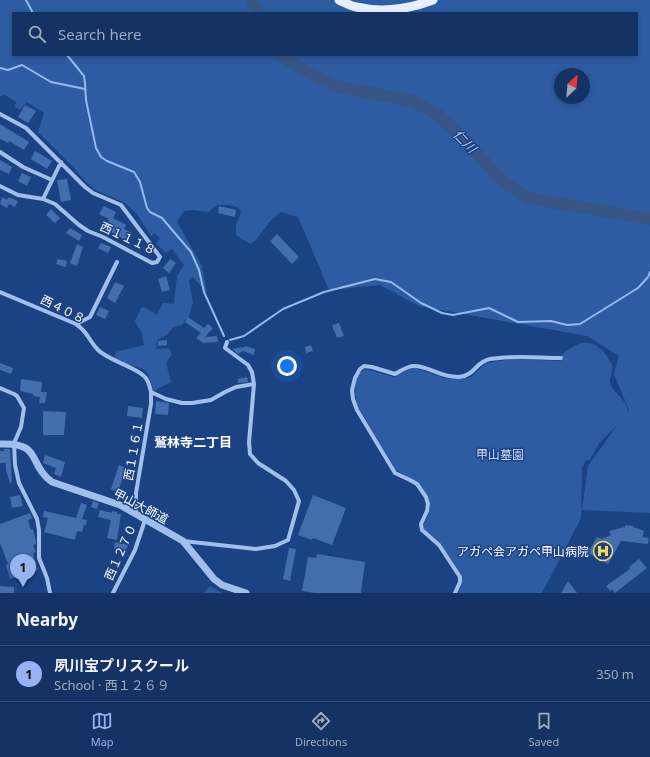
<!DOCTYPE html>
<html lang="en">
<head>
<meta charset="utf-8">
<style>
	:root { --surface:#143263; --page:#1d3a69; --text:#f1f3f6; --muted:#9daabe; --line:#334d78; --accent:#95b2f1 }
	body { margin:0; font-family:"Noto Sans","Noto Sans JP",sans-serif; background:var(--page); color:var(--text) }
	.compass { position:absolute; left:554px; top:68px; width:36px; height:36px; border-radius:50%; background:var(--surface); box-shadow:0 2px 6px #0003; rotate:26deg }
	.you { position:absolute; left:287px; top:366px; width:14px; height:14px; margin:-10px; border:3px solid #fff; border-radius:50%; background:#1a73e8; box-shadow:0 0 0 6px #1a73e833 }
	.badge { display:grid; place-items:center; width:26px; height:26px; border-radius:50%; background:var(--accent); color:#111; font-size:13px; font-weight:700 }
	.pin { position:absolute; translate:-50% -33px; filter:drop-shadow(0 1px 2px #0008) }
	.pin::after { content:''; position:absolute; top:21px; width:14px; height:12px; background:inherit; clip-path:polygon(0 0,100% 0,50% 100%) }
	.list { margin:0; padding:0; list-style:none }
	h2 { display:flex; justify-content:space-between; align-items:center; height:52px; margin:0; padding:0 16px; font-size:17px }
	h2 small { font-size:13px; font-weight:400; color:var(--muted) }
	.list li { display:grid; grid-template-columns:26px 1fr auto; gap:12px; align-items:center; box-sizing:border-box; height:56px; padding:0 16px; border-top:1px solid var(--line) }
	.list b { display:block; font-size:15px; white-space:nowrap }
	.list p { margin:0; font-size:13px; white-space:nowrap; color:var(--muted) }
	.list em { font-size:13px; font-style:normal; color:var(--muted) }
	.icon { flex:none; width:22px; height:22px; fill:none; stroke:currentColor; stroke-width:2; stroke-linecap:round; stroke-linejoin:round }
	.map { position:relative; flex:none; width:650px; height:593px; overflow:hidden }
	.search { position:absolute; background:var(--surface); box-shadow:0 2px 6px #0003; left:12px; right:12px; top:12px; height:44px; display:flex; align-items:center; gap:10px; box-sizing:border-box; padding:0 14px; border-radius:0px; color:var(--muted); font-size:15px }
	.sheet { height:108px; background:var(--surface) }
	nav { display:flex; justify-content:space-around; align-items:center; box-sizing:border-box; height:56px; border-top:1px solid var(--line); background:var(--surface); font-size:11px; color:var(--muted) }
	nav a { display:grid; justify-items:center; gap:2px }
	nav .on { color:var(--accent) }
	.map>svg:first-child { display:block }
	.green { fill:#2e5ca2; fill-rule:evenodd }
	.lines { fill:none; stroke-linecap:round; stroke-linejoin:round }
	.stream { stroke:#94b9ed; stroke-width:2 }
	.river { stroke:#375585; stroke-width:12 }
	.building { fill:#446dad }
	.minor { stroke:#a1bfeb; stroke-width:4 }
	.tertiary { stroke:#a1bfeb; stroke-width:7 }
	.primary { stroke:#e6eeff; stroke-width:9 }
	.labels { text-anchor:middle; dominant-baseline:central; stroke-width:3; stroke-linejoin:round; paint-order:stroke }
	.street-label { font-size:12px; fill:#fff; stroke:#1b4384 }
	.park-label { font-size:12px; fill:#c6daf8; stroke:#1b4384 }
	.poi-label { font-size:12px; fill:#fff; stroke:#1b4384; text-anchor:end }
	.water-label { font-size:13px; font-style:italic; fill:#adc9f3; stroke:#1b4384 }
	.neighbourhood-label { font-size:13px; font-weight:bold; fill:#fff; stroke:#1b4384 }
</style>
</head>
<body>
<div class="map">
<svg width="650" height="593" viewBox="0 0 650 593">
	<rect width="100%" height="100%" fill="#1b4384"/>
	<path class="green" d="M0,0H650V513L582,510L588,466L618,424L600,442L589,461L586,460L582,468L581,517L579,522L542,593H458L462,582V577L440,544L424,529V525L429,512L430,504L428,496L418,483L396,470L359,409C354,396 352,378 365,369L394,377L408,370L415,368L444,378L459,379L471,377L485,364L492,362L514,359L560,361L563,359L561,355C566,352 571,347 577,345C595,337 606,353 613,367C612,371 610,377 610,382C612,394 629,400 627,412L629,410L614,374L619,356L587,336L419,306L380,285L329,290L298,217L281,212L271,220L256,240L250,244L236,235V225L241,212L239,208L231,205H217L208,212L194,210L184,211L177,222L202,266L207,293L193,277L189,281L193,302L189,316L182,325L173,327L168,334L157,340L156,349L169,348L172,354L166,363L171,382L154,391L148,374L143,369L114,360L116,352L144,345L142,334L135,321L141,308L144,307L157,315L163,303L174,304L177,276L184,265L172,249L165,253L156,243L160,239L155,233L151,236L136,213L125,203L94,189L85,181L74,168L38,132L44,113L27,102L20,110L15,107L16,102L5,95L0,96ZM13,13H637V55H13ZM560,74H584V98H560Z
		M210,586L222,593H204Z"/>
	<g class="lines">
		<path class="stream" d="M26,0L33,13
			M67,55L84,76L85,83L86,100L96,148L101,157L107,161L134,172L140,182L147,208L150,212L162,218L191,252L199,270L204,292L224,336
			M0,68L8,70L22,65L51,82L85,89
			M230,340L244,336L283,309L324,292L375,279L391,282L421,303L442,313L453,315L489,308L518,322L551,321L567,325L580,324L638,288L648,277L650,272"/>
		<path class="river" d="M252,0L258,13
			M280,55L286,60L315,76L335,86L412,101L437,114L463,138L494,172L507,184L528,198L650,219"/>
	</g>
	<path class="building" d="M25,105L36,111L28,123L18,117Z
		M0,124L29,142L24,150L9,141L8,143L0,139Z
		M35,151L52,161L47,169L31,159Z
		M0,160L12,167L9,174L0,170Z
		M22,173L31,177L27,186L18,181Z
		M67,179L71,200L61,202L57,180Z
		M2,197L7,200L8,197L18,201L15,207L9,204L7,208L0,204Z
		M104,206L116,212L113,218L126,225L124,229L132,233L127,241L111,232L112,230L105,226L109,219L99,214Z
		M219,206L236,210L235,217L218,213Z
		M51,209L60,218L55,223L46,215Z
		M70,228L82,235L79,241L66,233Z
		M277,234L299,257L292,264L270,241Z
		M101,243L111,247L108,253L98,248Z
		M77,244L83,247L77,266L70,263Z
		M58,259L67,261L66,267L56,264Z
		M170,259L176,263L169,273L163,268Z
		M166,276L170,290L162,292L158,279Z
		M115,282L124,286L115,303L107,298Z
		M100,307L109,311L105,319L96,315Z
		M188,317L204,328L208,324L213,328L205,337L217,336L218,342L203,343L196,338L201,333L185,322Z
		M339,323L344,336L337,338L332,325Z
		M167,340V345L158,346V341Z
		M311,345L313,351L306,353L305,347Z
		M245,346L255,349L254,355L243,351L238,354L232,349L245,347Z
		M0,363L13,368L11,374L0,370Z
		M247,377L248,382L238,383V379Z
		M21,379L42,382L41,392H47L45,403H39L40,397L33,396V394L20,391Z
		M156,401L169,403L168,415L155,414Z
		M128,406L143,408L142,418L127,416Z
		M43,411L66,412L64,435H43Z
		M4,449H10L12,482L10,483L6,470V463H0V451H4Z
		M45,455L65,462L61,477L54,474L56,468L43,463Z
		M119,465L126,468L118,492L111,489Z
		M20,495L23,506L12,508L10,497Z
		M313,495L346,508L332,545L313,538L312,540L298,535Z
		M93,501L99,503L97,509L91,507Z
		M81,503L87,505L82,519L87,520L86,525H84L82,532L77,531L75,540L44,532L48,518L43,517L44,511L76,518Z
		M100,510L112,513V511L117,512V514H121L117,540L107,538L111,520L98,517Z
		M30,513L32,518L28,520L31,530L33,529L36,541V544L33,545L36,552L33,553L38,570L10,579L6,565L8,564L0,543V524Z
		M625,525L634,526L633,527L644,531L643,537L649,538L648,544L621,541L608,564L588,553L597,537L602,539L611,535L609,531L625,527Z
		M115,542L128,545L126,551L114,548Z
		M289,548L296,549L290,581L283,579Z
		M317,554L365,562L361,593H315L302,591L308,557L316,558Z
		M639,559L647,568L615,593L612,589L610,591L606,586L630,569L629,567Z
		M568,581L577,593H561Z
		M0,586L14,587V593H0Z"/>
	<g class="lines">
		<path class="minor" d="M0,114L26,128L85,187L93,193L121,205L160,257L157,262L152,263L103,237L88,231L79,225L55,204L43,199L18,195L0,186
			M0,152L23,167L52,180
			M43,199L61,162
			M0,292L76,324C89,333 89,341 98,350C109,361 142,369 147,380C149,383 150,388 151,392L166,399L182,403H192L211,400L225,392L236,387L254,384
			M76,324L90,317L117,262
			M0,388L14,394L17,396L24,408L21,427L14,443L15,465L19,483L37,519L39,530V558L47,578L50,593
			M136,514V493L151,404V392
			M183,541L256,549L275,546L288,540L299,501L294,490L286,481L258,463L250,454L249,442L254,384L252,372L248,365L225,348L227,342
			M113,593L135,550L145,520
			M455,593L460,582V577L439,545L422,530L421,524L427,511L428,504L426,497L417,484L410,480L395,473L357,410L353,399L352,390L355,378L360,369L364,366L372,367L395,374C401,371 407,366 414,366C429,366 441,378 459,377C476,375 475,362 490,359C513,355 538,358 561,358"/>
		<path class="tertiary" d="M0,444C43,442 27,464 52,482L120,505L183,541L214,579L222,585L246,593"/>
		<path class="primary" d="M339,0C344,2 350,6 356,7C382,13 409,9 433,0"/>
	</g>
	<defs>
		<g id="hospital-ring" transform="scale(1)"><circle r="9.5" fill="#1b4384" stroke="#fcd75e" stroke-width="1.5"/><path d="M-5-5h3v3.5h4V-5h3V5h-3V1.5h-4V5h-3Z" fill="#fcd75e"/></g>
	</defs>
	<g fill-rule="evenodd">
		<use href="#hospital-ring" x="603" y="551"/>
	</g>
	<g class="labels">
		<g class="street-label">
			<text transform="translate(128 238) rotate(25)">西１１１８</text>
			<text transform="translate(63 309) rotate(26)">西４０８</text>
			<text transform="translate(133 451) rotate(-80)">西１１６１</text>
			<text transform="translate(141 506) rotate(28)">甲山大師道</text>
			<text transform="translate(120 552) rotate(-66)">西１２７０</text>
		</g>
		<g class="park-label">
			<text x="500" y="454">甲山墓園</text>
		</g>
		<g class="poi-label">
			<text x="589" y="551">アガペ会アガペ甲山病院</text>
		</g>
		<g class="water-label">
			<text transform="translate(465 141) rotate(46)">仁川</text>
		</g>
		<g class="neighbourhood-label">
			<text x="193" y="442">鷲林寺二丁目</text>
		</g>
	</g>
</svg>
<svg class="compass" viewBox="-18 -18 36 36"><path d="M0-13l5 13h-10z" fill="#e53935"/><path d="M0 13l5-13h-10z" fill="#9daabe"/></svg>
<div class="you"></div>
<div class="pin badge" style="left:23px;top:587px">1</div>
<div class="search"><svg class="icon" aria-label="search" viewBox="0 0 24 24"><circle cx="10" cy="10" r="6"/><path d="M15 15l6 6"/></svg>Search here</div>
</div>
<section class="sheet">
<h2>Nearby<small></small></h2>
<ul class="list">
<li><span class="badge">1</span><div><b>夙川宝プリスクール</b><p>School · 西１２６９</p></div><em>350 m</em></li>
</ul>
</section>
<nav>
<a class="on"><svg class="icon" aria-label="map" viewBox="0 0 24 24"><path d="M3 6l6-2 6 2 6-2v14l-6 2-6-2-6 2zM9 4v14M15 6v14"/></svg>Map</a>
<a><svg class="icon" aria-label="directions" viewBox="0 0 24 24"><path d="M12 3l9 9-9 9-9-9zM9 14v-3h6M13 9l2 2-2 2"/></svg>Directions</a>
<a><svg class="icon" aria-label="saved" viewBox="0 0 24 24"><path d="M7 4h10v16l-5-4-5 4z"/></svg>Saved</a>
</nav>
</body>
</html>
